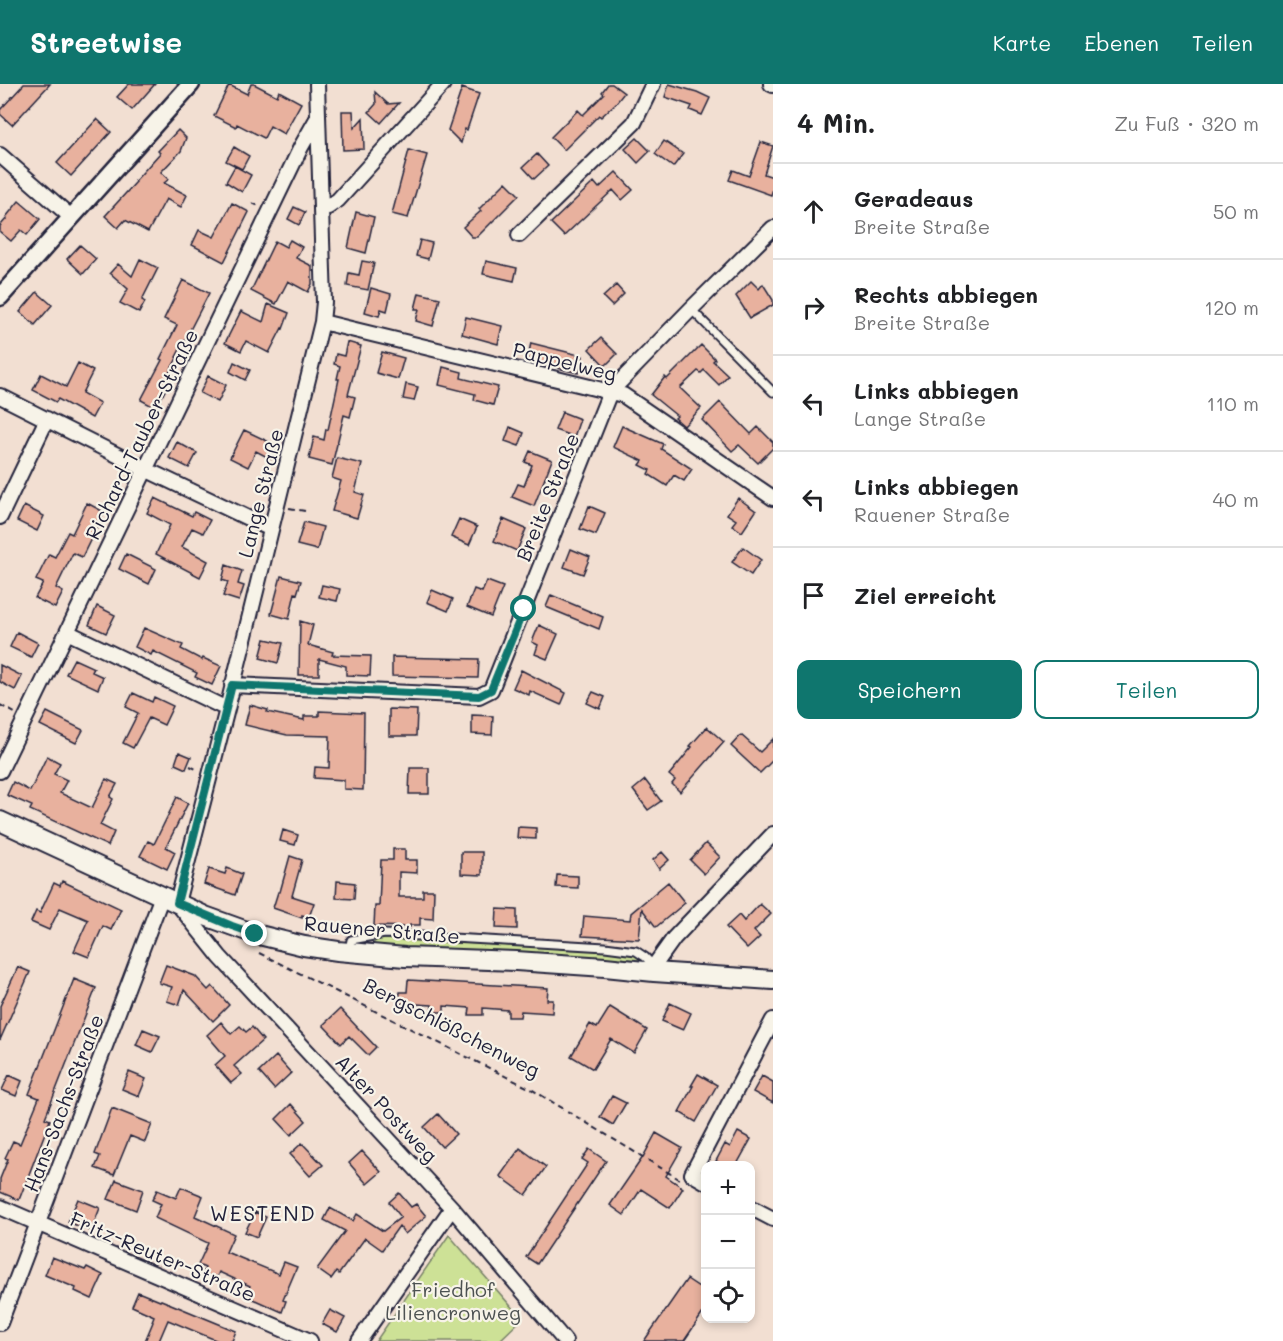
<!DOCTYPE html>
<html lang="de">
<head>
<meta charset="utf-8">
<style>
	:root { --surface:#fff; --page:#f2f2f2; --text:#202124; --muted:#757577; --line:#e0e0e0; --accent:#0f766e }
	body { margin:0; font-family:Mali,sans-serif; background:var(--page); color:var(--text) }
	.controls { position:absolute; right:18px; bottom:18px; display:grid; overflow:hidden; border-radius:12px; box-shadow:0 3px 9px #0003 }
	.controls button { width:54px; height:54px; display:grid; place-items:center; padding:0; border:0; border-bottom:2px solid var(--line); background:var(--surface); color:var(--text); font:30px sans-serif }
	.stop { position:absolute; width:18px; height:18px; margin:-14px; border:4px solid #0f766e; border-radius:50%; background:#fff }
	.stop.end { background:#0f766e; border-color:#fff; box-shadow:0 2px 6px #0008 }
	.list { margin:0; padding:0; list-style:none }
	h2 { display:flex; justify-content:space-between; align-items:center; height:78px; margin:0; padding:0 24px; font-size:26px }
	h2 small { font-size:20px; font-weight:400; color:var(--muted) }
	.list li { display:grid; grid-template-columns:39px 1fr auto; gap:18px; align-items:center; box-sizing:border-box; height:96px; padding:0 24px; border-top:2px solid var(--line) }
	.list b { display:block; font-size:22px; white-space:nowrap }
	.list p { margin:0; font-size:20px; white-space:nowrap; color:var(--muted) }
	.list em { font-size:20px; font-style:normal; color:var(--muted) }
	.actions { display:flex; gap:12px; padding:18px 24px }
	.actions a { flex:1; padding:14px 0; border:2px solid var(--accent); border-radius:12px; text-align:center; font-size:21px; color:var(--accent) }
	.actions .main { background:var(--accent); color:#fff }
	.icon { flex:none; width:33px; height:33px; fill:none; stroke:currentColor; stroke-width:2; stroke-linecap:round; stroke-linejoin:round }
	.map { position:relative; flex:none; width:773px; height:1257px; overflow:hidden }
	header { display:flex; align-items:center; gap:36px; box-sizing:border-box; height:84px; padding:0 30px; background:var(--accent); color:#fff }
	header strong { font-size:28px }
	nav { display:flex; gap:33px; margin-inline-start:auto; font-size:21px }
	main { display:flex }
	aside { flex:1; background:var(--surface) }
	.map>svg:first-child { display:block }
	.green { fill:#cde196; stroke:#788268; stroke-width:1.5 }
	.building { fill:#e8b19e; stroke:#22223b; stroke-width:1.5 }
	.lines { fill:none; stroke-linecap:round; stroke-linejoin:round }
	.service-casing { stroke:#22223b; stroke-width:11 }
	.minor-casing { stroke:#22223b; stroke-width:18 }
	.tertiary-casing { stroke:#22223b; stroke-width:21 }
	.secondary-casing { stroke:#22223b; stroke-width:22 }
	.path { stroke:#22223b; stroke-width:2; stroke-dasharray:6 4.5; stroke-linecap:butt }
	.service { stroke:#f7f3e8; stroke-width:7 }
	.minor { stroke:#f7f3e8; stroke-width:14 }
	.tertiary { stroke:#f7f3e8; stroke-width:16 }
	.secondary { stroke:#f7f3e8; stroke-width:18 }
	.route { stroke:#0f766e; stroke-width:8 }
	.labels { text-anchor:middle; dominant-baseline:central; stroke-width:4.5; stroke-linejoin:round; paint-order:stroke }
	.street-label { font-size:20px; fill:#22223b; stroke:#f7f3e8 }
	.park-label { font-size:20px; fill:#4d5252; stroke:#f7f3e8 }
	.neighbourhood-label { font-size:21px; letter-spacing:1.5px; fill:#22223b; stroke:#f7f3e8 }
</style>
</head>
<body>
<header>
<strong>Streetwise</strong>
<nav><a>Karte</a><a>Ebenen</a><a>Teilen</a></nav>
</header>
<main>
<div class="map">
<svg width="773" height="1257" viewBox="0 0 773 1257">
	<rect width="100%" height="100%" fill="#f2dfd2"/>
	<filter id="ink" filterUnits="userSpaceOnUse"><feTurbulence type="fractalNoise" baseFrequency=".0167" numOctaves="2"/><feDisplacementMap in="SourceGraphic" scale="12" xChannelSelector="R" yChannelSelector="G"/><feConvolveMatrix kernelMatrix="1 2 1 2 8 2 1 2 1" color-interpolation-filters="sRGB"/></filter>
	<g filter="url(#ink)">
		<path class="green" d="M384,855L601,866L639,872L644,875L641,878L373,862L372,860L377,856Z
			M449,1151L522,1235L499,1257H376Z"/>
		<path class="building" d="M24,0H50L12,41L0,30V26Z
			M129,0H155L132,26L117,13Z
			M251,0H254L277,12L279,7L301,19L284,50L270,42L264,54L237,40L236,43L214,32L229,1L247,10Z
			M608,0H612L624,9L616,19L601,33L599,31L564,66L551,53L578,26L583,31L604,10L602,8Z
			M669,0L697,8L710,14L702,31L690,26L692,22L665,13Z
			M462,4L479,10L467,46L465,45L461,59L448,46Z
			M375,8L388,20L399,19L381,39L369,28L376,20Z
			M342,27H353L354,44L363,34L364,65L343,66Z
			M97,35L111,48L71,92L57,79Z
			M178,46L186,54L181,67L161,88L169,95L164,99L187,111L181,123L166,115L148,148L125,136L118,144L105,132L136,98L135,97L160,69L158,67Z
			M637,54L650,67L638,79L625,65Z
			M664,57L683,70L673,83L655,70Z
			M761,58L773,62L764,90L773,93V105L771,111L729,96L733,86L749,92Z
			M234,63L249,72L242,85L226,77Z
			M409,66L427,71L408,134L392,130Z
			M537,70L548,82L534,95L523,83Z
			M235,82L251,91L242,108L226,98Z
			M616,88L633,106L622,116L613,106L564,152L551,139L594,98L599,104Z
			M506,98L519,111L477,153H472L463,143L481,127L479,125Z
			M19,117L40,135L27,151L21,146L11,157L0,148V142L7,134L6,133Z
			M232,119L249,128L224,178L192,161L199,146L214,153Z
			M294,123L305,128L299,141L288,135Z
			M356,128L374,133L366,169L348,164Z
			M290,156L302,163L296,174L312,182V200L308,208L288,197L276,220L251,207L275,157L286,163Z
			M420,156L432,159L428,175L416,172Z
			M80,161L96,175L83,190L67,175Z
			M140,175L158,184L142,216L145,218L139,229L120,219L128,205L110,189L118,180L132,192Z
			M362,177L374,179L368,206L347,202L349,189L359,191Z
			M486,177L517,184L514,197L483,190Z
			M183,196L209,209L176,273L177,274L169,289L173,291L156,324L141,316L162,276L160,275L177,241L164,235Z
			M751,197L759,205L763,200L773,216V221L750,234L736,212Z
			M616,201L624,210L612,222L603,213Z
			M371,204L391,210L387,227L381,225L379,232L365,228Z
			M37,208L52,221L35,241L20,228Z
			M419,209L440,214L433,242L416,237L419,225H415Z
			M268,220L289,229L283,245L282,244L269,269L246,257L241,267L225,259L241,227L263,238Z
			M466,233L502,242L498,260L462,250Z
			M601,254L617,270L605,282L589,265Z
			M347,258L361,262L348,311L355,313L350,333L344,331L332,381L309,375L314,353L324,356L326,345L328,346L339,295H337L340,282L334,280L336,270L344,272Z
			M531,259L583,272L579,289L527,277Z
			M701,261L715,275L713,277L728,291L719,301L704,286L701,289L698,287L680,304L701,324L684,342L675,334L677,332L651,311L665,293L667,295Z
			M382,268L404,274L398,295L376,289Z
			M234,278L250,286L245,296L230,288Z
			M78,279L93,287L82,309L100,319L92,334L58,315L56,318L33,306L41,290L66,303Z
			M443,283L462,288L461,294L498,303L493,321L474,316L475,310L439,301Z
			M208,292L226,301L218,318L200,309Z
			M406,300L418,303L414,317L403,315Z
			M720,318L751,350L758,343L773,358V364L758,379L739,361L732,367L702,336Z
			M562,328L580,335L574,353L555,346Z
			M622,342L663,360L661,365L692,385L684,397L674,391L667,402L648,390L650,386L640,381L643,377L613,363Z
			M510,343L524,349L519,362L505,357Z
			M244,346L278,362L271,375L256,367L248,383L230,374Z
			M177,358L197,369L189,384L169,374Z
			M530,367L552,376L534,422L512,413L518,400L524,402L532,381L525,378Z
			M337,374L362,380L355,408L364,411L357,434L332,427L341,397L332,394Z
			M155,414L192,432L194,428L210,436L203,449L192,444L182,463L208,477L200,493L156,470L170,441L147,429Z
			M738,414L756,427L742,448L732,441L736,436L727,430Z
			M87,419L104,428L82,473L73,469L56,504L63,508L55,524L35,514L43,499L36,496L49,470L55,473L68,448L72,450Z
			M24,422L44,432L37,447L17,437Z
			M589,422L605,429L596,451L580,445Z
			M459,435L477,443L469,461L451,453Z
			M503,435L526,445L517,467L494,457Z
			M304,438L323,443L317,466L297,461Z
			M743,463L761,476L751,491L732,478Z
			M571,465L590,473L583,490L564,483Z
			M126,470L156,485L149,500L119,485Z
			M226,481L242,487L238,500L244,502L239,517L223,512L228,498L222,496Z
			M281,492L301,497L297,510L295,509L289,535L271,530Z
			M487,497L503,503L491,533L467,523L474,505L482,508Z
			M322,501L340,505L337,517L319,513Z
			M432,506L453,515L448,527L427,518Z
			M551,511L603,533L599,545L546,523Z
			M97,522L115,531L106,549L89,541Z
			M300,537L313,541L308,561L333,568L332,571L371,572L370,592L346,591V582L319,575V591H299Z
			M539,541L558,550L547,575L535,570L538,561L532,558Z
			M144,544L183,561L181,565L202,576L203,574L221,582L212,601L195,593L197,589L153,567L151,571L135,563Z
			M17,548L38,559L31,573L10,563Z
			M265,555L283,559L278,579L260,574Z
			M392,573L479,575L478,594L392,592Z
			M74,575L94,584L92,588L103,593L98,605L66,590Z
			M0,581L22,592L15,606L0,598Z
			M521,586L566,609L561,621L530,607L529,611L513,604Z
			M593,608L605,613L600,625L587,619Z
			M133,609L152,618L154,613L173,622L164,641L149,634L133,664L123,659L138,629L126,623Z
			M250,621L268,626L267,628L304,636V632H319V627L364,629L363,706L344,705V696L314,694L315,683L329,684L330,652L287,651L245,641Z
			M389,625L417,626L416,652H389Z
			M47,628L83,646L76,659L40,641Z
			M472,631L493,632L492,651L472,650Z
			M707,643L724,658L680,708L672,700L675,696L669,691L692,663L690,662Z
			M741,651L760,668L773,655V676L760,689L731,662Z
			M179,668L191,673L186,685L175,680Z
			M47,672L60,679L54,690L67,696L60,709L92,724L106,695L117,700L110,713L113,715L100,741L114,748L108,762L30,726L32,722L7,711L13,698L30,707Z
			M410,684H429V710H409Z
			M645,696L661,717L648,726L633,706Z
			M177,713L188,719L166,763L175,768L167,785L140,772L148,757L154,760Z
			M518,743L536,744V755L517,754Z
			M283,746L298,751L295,761L280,757Z
			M706,759L720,773L704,790L690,776Z
			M393,765H405V776H417V789L399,788V813H423V806H434L433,835L420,834V841H410V843L374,842L375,822H379L381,776H393Z
			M461,768H482V791L461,790Z
			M662,768L669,776L659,785L653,776Z
			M290,772L302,776L292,812L314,819L309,833L302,831V834L273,824L278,808H280Z
			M227,784L242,790L235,811L204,800L209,785L225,790Z
			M557,791L578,792V804L556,803Z
			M62,797L121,825L111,846L103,842L89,873L74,867L88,836L60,824L49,846L31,838L36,827L40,829L54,799L60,802Z
			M337,797L355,799L354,815L336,814Z
			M668,798L685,819L656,843L642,825L639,855L582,852L584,832L630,836L631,829Z
			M760,820L771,830L754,847L760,853L747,865L726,843L739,831L744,837Z
			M497,825L517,826V845L496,844Z
			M166,881L195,892L208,906L212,902L229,921L213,937L184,906L179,921L167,917L172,903L159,899Z
			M18,883L30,888L0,956V922Z
			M74,895L96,904L45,1034L50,1036L19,1116L0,1108V1095L8,1075L5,1074L13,1057L20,1060L39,1014L29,1010Z
			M408,896L548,904L547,916H553L552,929L521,927L520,933H508V926L483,924V931H469L470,924L444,922V928H432V921L399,919L400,908H407Z
			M670,919L691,929L683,946L662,937Z
			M610,923L647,946L634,969L611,955L593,985L571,972L590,940L597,944Z
			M340,925L376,963L368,971L349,952L341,960L323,941Z
			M221,938L231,950L240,942L246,948L252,943L263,956L234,982L242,990L231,999L215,981L225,972L207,951Z
			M143,945L160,952L152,968L136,961Z
			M276,972L291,989L274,1005L259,988Z
			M129,988L146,995L139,1012L122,1005Z
			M698,990L717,1001L696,1038L679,1028L693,1002H691Z
			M9,991L22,997L16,1012L2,1006Z
			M762,992L773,998V1019L753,1008Z
			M612,1012L626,1019L613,1041L600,1033Z
			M291,1020L306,1037L291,1051L276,1035Z
			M112,1024L152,1040L145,1058L130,1052L114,1091L95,1084L100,1072L95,1070Z
			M438,1030L456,1050L442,1063L424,1043Z
			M738,1048L751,1055L736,1082H724L716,1077L725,1060L730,1063Z
			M656,1049L682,1064L666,1092L683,1104L670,1124L641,1105L624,1131L610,1121L643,1073Z
			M302,1059L323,1081L310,1092L290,1070Z
			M520,1064L546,1083L526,1111L500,1092Z
			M589,1065L606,1077L537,1180L526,1173L588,1079L582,1075Z
			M362,1067L381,1088L367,1100L349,1079Z
			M116,1096L143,1106L136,1126L108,1115Z
			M181,1103L203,1112L195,1132L234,1150L226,1168L279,1190L284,1178L297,1183L283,1216L286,1217L282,1228L246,1212L250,1202L219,1188L216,1195L203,1189L205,1184L198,1181L208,1159L155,1134L161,1120L152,1116L157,1106L176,1114Z
			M399,1109L411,1123L416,1120L426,1132L405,1150L399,1142L382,1166L365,1154L339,1190L336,1188L331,1195L317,1185L345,1147L324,1136L330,1124L353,1137L357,1130L383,1147L401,1133L389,1118Z
			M78,1115L100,1124L91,1147L68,1138Z
			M255,1128L266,1133L257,1153L245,1148Z
			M52,1173L85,1186L87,1183L103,1191L92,1215L75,1207L76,1204L45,1191Z
			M687,1195L705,1207V1226L684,1257H644Z
			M138,1208L160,1217L161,1216L236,1247L232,1257H218L168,1236L159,1257H145L153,1238L152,1237L154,1232L132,1222Z
			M330,1226L345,1234L337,1248L322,1240Z"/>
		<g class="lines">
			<g class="service-casing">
				<path id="service" d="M691,225L773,308
					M349,866L351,856L385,850L605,863L636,867L645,873L654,882"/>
			</g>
			<g class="minor-casing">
				<path id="minor" d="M317,0L324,218L322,238L227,625L177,819L220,873L452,1124L565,1257
					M771,0L773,1
					M0,71L71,133
					M321,123H328L338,116L443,0
					M519,151L634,39L653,0
					M322,238L623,311L773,414
					M0,312L145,385L271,445
					M0,433L47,335
					M67,548L227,625
					M232,601L479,612L491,606L610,308L691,225L773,144
					M0,687L301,63L318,33
					M654,888V882L674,854L773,750
					M706,1098L692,1090L773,936
					M0,1123L310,1257
					M750,1123L773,1135
					M0,1239L162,812
					M359,1257L452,1124"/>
			</g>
			<g class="tertiary-casing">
				<path id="tertiary" d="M0,213L191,0"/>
			</g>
			<g class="secondary-casing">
				<path id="secondary" d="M0,737L205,832L255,850L304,862L338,867L405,873L516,877L605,883L654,888L773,896"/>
			</g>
			<path class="path" d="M252,119L259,122
				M289,424L305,427
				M0,621L15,629
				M190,682L196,685
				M307,845L346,848
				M259,869L531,1005L679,1095"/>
			<use href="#service" class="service"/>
			<use href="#minor" class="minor"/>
			<use href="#tertiary" class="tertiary"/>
			<use href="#secondary" class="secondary"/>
		</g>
	</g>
	<g class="lines" filter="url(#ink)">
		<path class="route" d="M255,850L232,842L177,819L232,601L479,612L491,606L524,525"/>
	</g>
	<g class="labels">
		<g class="street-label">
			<text transform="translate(565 277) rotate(14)">Pappelweg</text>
			<text transform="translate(141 350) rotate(-64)">Richard-Tauber-Straße</text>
			<text transform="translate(260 409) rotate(-76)">Lange Straße</text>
			<text transform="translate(547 413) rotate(-68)">Breite Straße</text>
			<text transform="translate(382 845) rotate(5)">Rauener Straße</text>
			<text transform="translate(452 943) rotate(27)">Bergschlößchenweg</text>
			<text transform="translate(63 1019) rotate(-69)">Hans-Sachs-Straße</text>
			<text transform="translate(387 1024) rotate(47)">Alter Postweg</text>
			<text transform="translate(163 1172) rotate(23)">Fritz-Reuter-Straße</text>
		</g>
		<g class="park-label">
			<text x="453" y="1205">Friedhof<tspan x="453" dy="23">Liliencronweg</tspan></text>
		</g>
		<g class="neighbourhood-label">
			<text x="263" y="1128">WESTEND</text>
		</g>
	</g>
</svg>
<div class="controls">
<button>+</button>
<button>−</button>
<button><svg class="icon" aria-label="locate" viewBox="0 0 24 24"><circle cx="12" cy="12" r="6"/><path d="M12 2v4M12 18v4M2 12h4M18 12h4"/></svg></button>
</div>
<div class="stop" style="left:524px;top:525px"></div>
<div class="stop end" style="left:255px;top:850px"></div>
</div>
<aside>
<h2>4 Min.<small>Zu Fuß · 320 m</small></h2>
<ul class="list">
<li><svg class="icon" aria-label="ahead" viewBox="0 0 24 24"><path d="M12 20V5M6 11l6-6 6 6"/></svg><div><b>Geradeaus</b><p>Breite Straße</p></div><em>50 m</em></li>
<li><svg class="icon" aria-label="right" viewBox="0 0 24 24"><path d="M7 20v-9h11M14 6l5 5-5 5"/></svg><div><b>Rechts abbiegen</b><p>Breite Straße</p></div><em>120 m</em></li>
<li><svg class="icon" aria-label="left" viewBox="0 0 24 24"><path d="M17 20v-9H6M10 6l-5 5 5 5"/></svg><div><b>Links abbiegen</b><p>Lange Straße</p></div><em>110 m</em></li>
<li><svg class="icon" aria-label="left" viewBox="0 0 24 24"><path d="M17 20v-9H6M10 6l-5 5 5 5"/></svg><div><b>Links abbiegen</b><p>Rauener Straße</p></div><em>40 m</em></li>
<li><svg class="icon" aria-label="arrive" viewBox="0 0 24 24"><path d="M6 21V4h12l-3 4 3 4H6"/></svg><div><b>Ziel erreicht</b></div></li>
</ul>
<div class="actions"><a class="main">Speichern</a><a>Teilen</a></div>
</aside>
</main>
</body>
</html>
